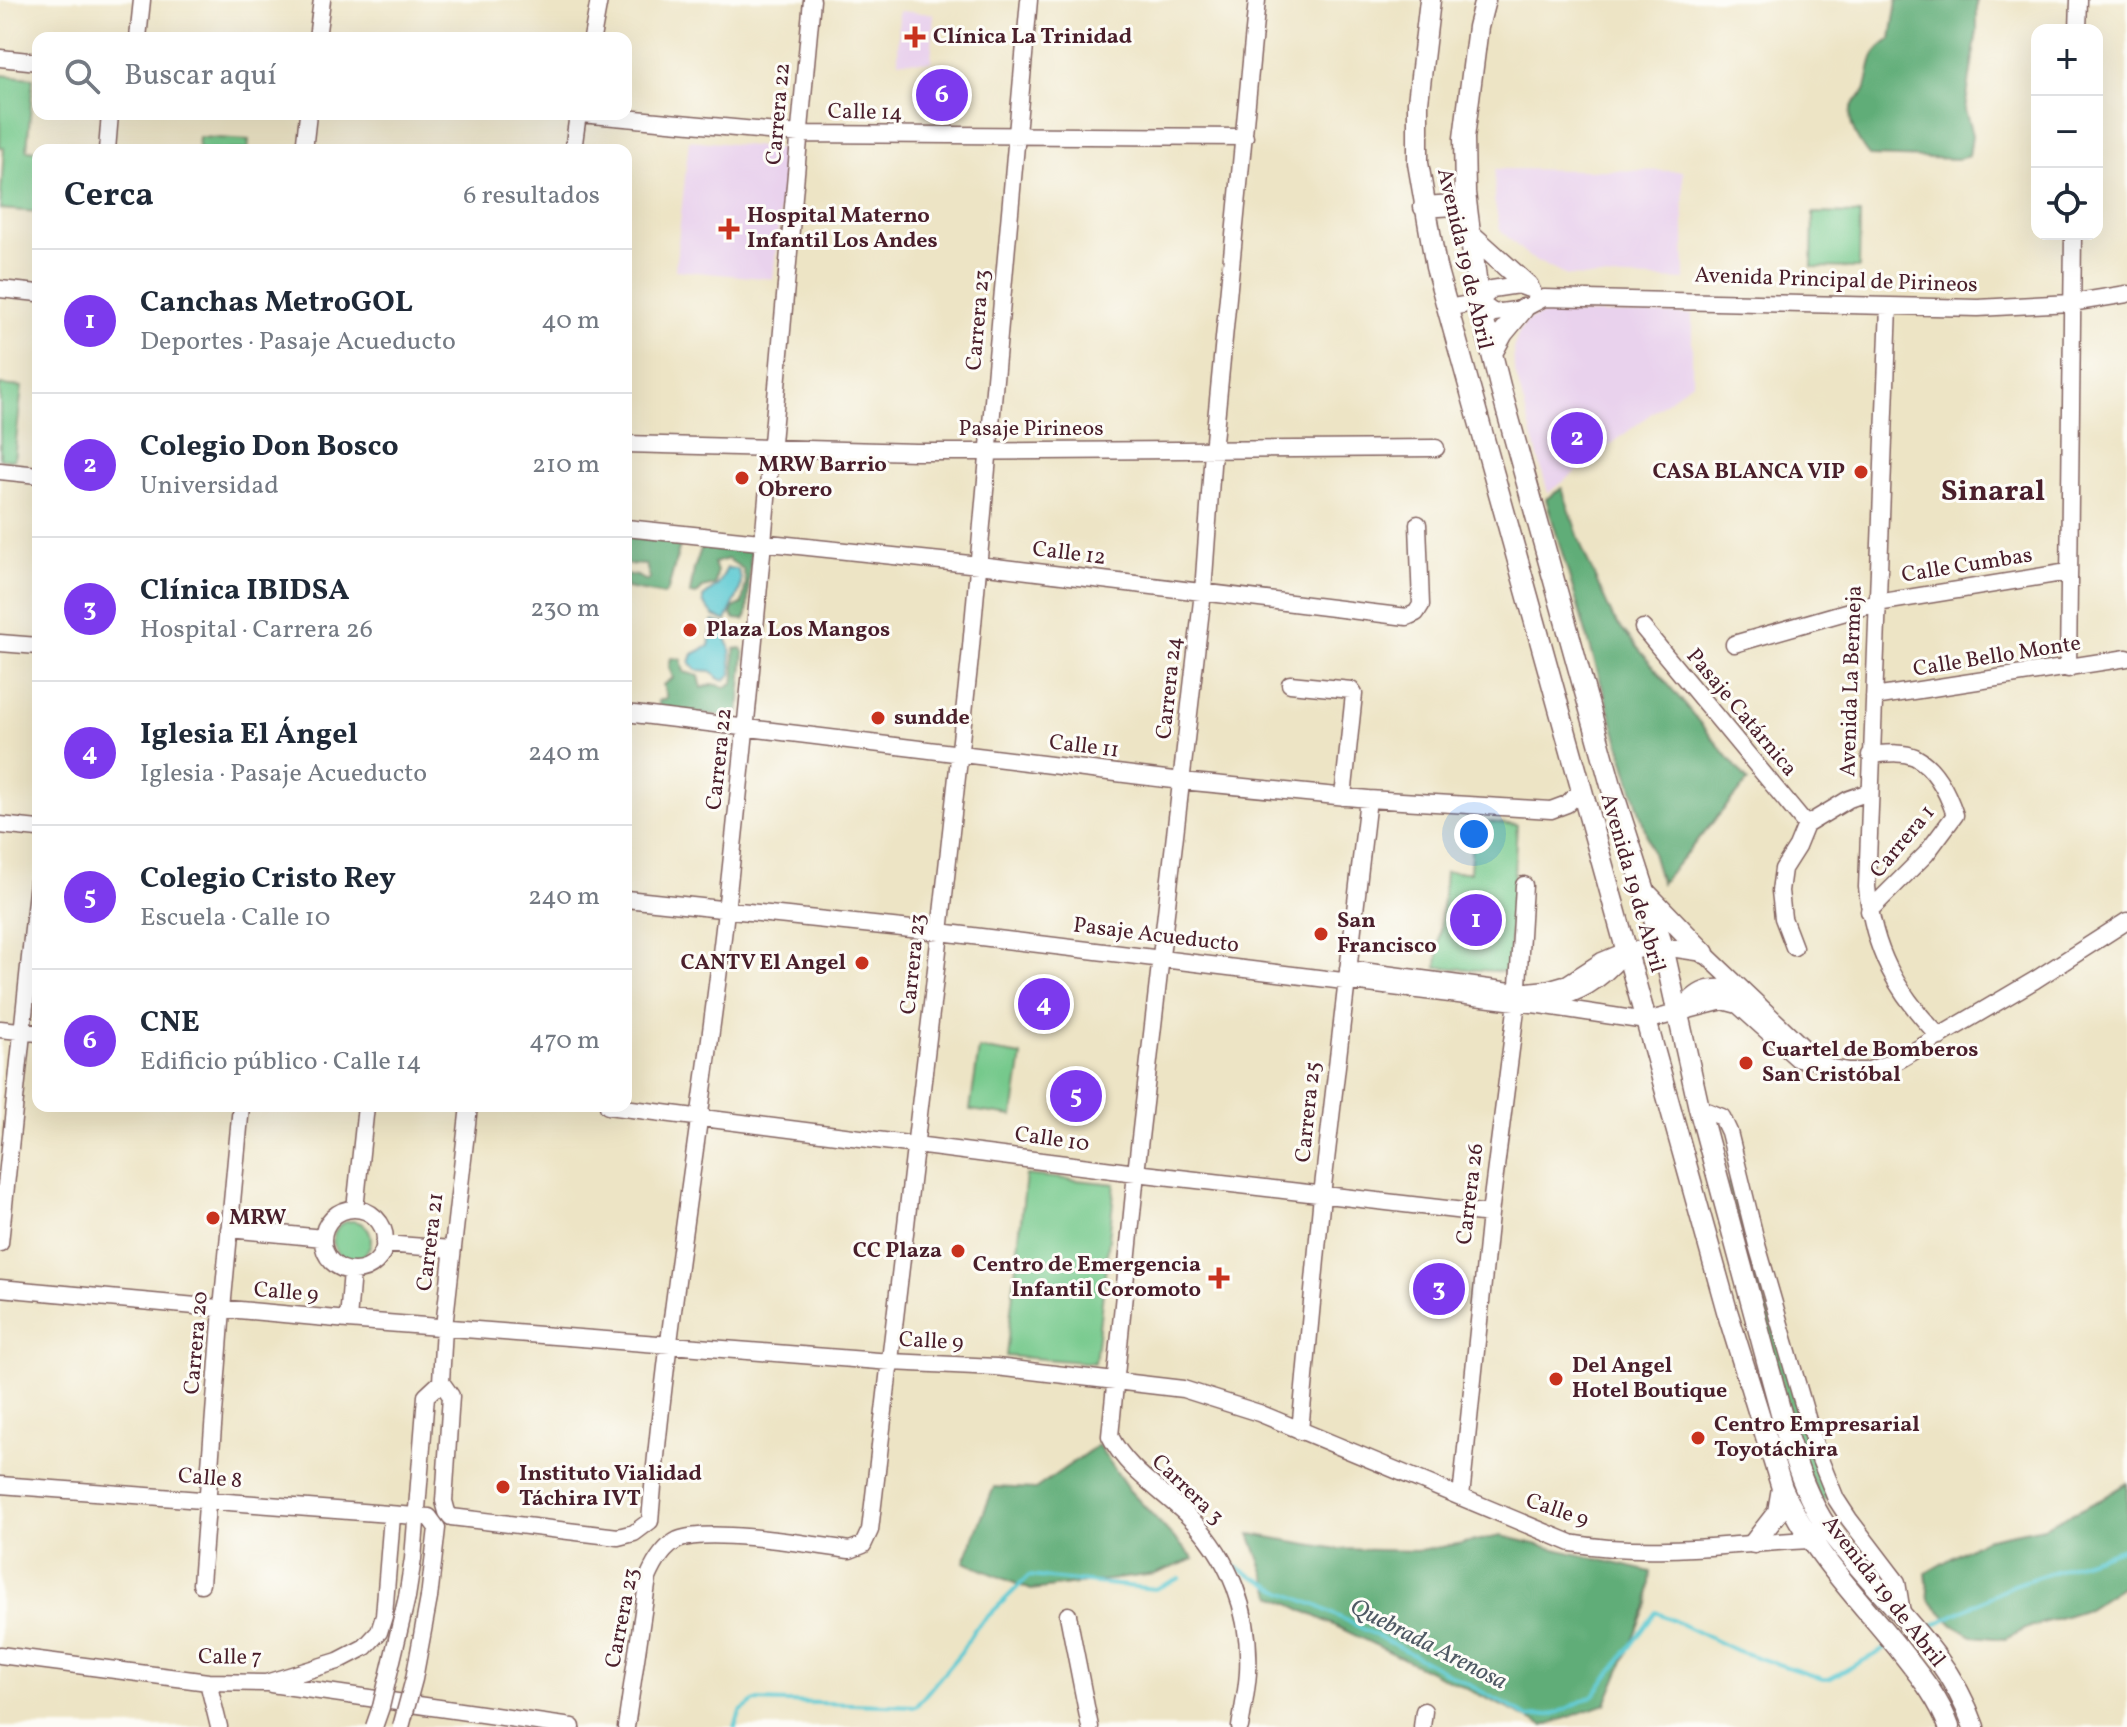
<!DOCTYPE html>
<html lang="es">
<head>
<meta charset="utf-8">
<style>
	:root { --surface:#fff; --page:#f2f2f3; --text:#1f2937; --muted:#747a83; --line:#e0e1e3; --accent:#7c3aed }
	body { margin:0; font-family:Vollkorn,serif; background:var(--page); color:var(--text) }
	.controls { position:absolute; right:24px; top:24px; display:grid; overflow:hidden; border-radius:16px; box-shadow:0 8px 32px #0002 }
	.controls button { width:72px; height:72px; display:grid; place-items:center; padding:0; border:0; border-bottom:2px solid var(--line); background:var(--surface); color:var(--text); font:40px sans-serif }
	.you { position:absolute; left:1474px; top:834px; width:28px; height:28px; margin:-20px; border:6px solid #fff; border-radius:50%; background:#1a73e8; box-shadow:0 0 0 12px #1a73e833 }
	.badge { display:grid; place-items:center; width:52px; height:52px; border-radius:50%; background:var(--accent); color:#fff; font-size:26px; font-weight:700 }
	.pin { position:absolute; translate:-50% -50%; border:4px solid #fff; box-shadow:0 2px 8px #0006 }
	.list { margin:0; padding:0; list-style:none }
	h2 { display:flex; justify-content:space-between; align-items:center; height:104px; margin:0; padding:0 32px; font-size:34px }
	h2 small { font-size:26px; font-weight:400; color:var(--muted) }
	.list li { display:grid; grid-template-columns:52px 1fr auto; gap:24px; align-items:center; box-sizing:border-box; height:144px; padding:0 32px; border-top:2px solid var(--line) }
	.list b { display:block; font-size:30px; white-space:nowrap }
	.list p { margin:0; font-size:26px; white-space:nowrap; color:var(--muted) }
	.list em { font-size:26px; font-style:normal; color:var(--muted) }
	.icon { flex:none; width:44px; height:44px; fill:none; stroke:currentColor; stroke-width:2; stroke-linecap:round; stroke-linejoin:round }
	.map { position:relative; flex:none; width:2127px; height:1727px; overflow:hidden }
	.search { position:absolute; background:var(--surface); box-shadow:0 8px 32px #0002; left:32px; top:32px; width:600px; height:88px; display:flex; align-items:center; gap:20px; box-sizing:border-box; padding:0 28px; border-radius:16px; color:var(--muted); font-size:30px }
	.panel { position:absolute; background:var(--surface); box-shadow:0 8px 32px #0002; left:32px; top:144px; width:600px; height:968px; border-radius:16px }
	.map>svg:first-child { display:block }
	.built { fill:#e9d2ed }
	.green { fill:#76c98c; stroke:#60745c; stroke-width:2 }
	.forest { fill:#60ad78; stroke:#556652; stroke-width:2 }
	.water { fill:#5cc9d2; stroke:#53747e; stroke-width:2 }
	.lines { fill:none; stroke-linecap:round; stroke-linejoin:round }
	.stream { stroke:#5cc9d2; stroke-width:4 }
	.minor-casing { stroke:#836461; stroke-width:19 }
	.major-casing { stroke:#836461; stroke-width:23 }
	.minor { stroke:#fff; stroke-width:16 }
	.major { stroke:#fff; stroke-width:20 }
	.minor-bridge-casing { stroke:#836461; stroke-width:19; stroke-linecap:butt }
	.minor-bridge { stroke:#fff; stroke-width:16 }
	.poi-dot { fill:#c8321e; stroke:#fdfcf7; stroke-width:3 }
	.labels { text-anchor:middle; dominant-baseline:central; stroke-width:6; stroke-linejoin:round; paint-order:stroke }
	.poi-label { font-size:22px; font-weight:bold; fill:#4a1f2b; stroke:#fdfcf7; text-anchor:start }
	.street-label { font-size:22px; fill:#4a1f2b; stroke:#fdfcf7 }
	.water-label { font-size:24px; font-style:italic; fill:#505a65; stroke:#fdfcf7 }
	.district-label { font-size:30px; font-weight:bold; fill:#4a1f2b; stroke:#fdfcf7 }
</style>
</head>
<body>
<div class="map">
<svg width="2127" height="1727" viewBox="0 0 2127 1727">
	<rect width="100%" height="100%" fill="#fdfcf7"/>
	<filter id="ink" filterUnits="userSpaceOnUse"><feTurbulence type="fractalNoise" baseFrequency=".0125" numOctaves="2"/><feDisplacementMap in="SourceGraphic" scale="16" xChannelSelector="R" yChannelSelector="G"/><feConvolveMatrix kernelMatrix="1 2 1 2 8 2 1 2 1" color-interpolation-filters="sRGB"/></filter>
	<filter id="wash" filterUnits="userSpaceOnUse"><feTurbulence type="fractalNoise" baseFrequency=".006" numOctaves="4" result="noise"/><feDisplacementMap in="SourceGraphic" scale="32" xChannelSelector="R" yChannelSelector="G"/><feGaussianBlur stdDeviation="1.8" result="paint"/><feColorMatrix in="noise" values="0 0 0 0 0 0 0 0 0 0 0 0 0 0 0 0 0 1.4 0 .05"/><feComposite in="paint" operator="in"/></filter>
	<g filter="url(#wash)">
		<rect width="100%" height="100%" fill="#ede4c5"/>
		<path class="built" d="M899,11L934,14L931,62L898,61Z
			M689,140L786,149L773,279L675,270Z
			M1495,169L1683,171L1685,280L1566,276L1529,257L1500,230L1494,199Z
			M1558,314H1692V382L1548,493L1514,368L1513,349L1519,332L1527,321L1540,315Z"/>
		<path class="green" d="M0,75L33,78L27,150L38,151V212L0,209L4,148L0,147Z
			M199,137L249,140L248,150H198Z
			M1813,213L1860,214L1859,268L1812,267Z
			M0,385L22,387L14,460L0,459Z
			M1473,820L1517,825L1508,972L1437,967L1445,872H1470Z
			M979,1049L1022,1056L1013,1116L970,1110Z
			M1026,1175L1115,1184L1095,1363L1006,1356Z
			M1731,1182L1808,1451L1828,1499L1821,1500L1802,1457L1727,1183Z
			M333 1240a19 19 0 1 1 38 0a19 19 0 1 1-38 0Z"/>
		<path class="forest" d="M1897,0H1977V31L1965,110L1972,135L1969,156L1958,159L1869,156C1859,143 1843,120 1854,103C1859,97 1864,96 1866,88C1873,62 1867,56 1891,39Z
			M1562,488L1584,553L1613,618L1748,781L1661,883L1546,499Z
			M626,531L681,541L668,590L664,595L626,588V574L637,576L647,581L650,579L646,565L626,564Z
			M703,543L751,549L747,615L744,620L735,619L731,615L733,608L742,604L746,582L743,569L728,559L714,563L717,572L715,585L703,588L696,595L690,594L694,569Z
			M741,648L744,653L739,711L734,716L661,711L658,701L667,698L663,685L673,678L669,667L671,658L681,659L684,672L699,676L702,688L713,684L726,687L734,682C737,671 732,660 735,649Z
			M1098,1445L1129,1490L1194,1559L1155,1574L1031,1590L964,1562L994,1487L1035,1489Z
			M2127,1483V1583L2087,1609L2030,1627L2005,1639L1972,1636L1953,1625L1929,1600L1926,1573L1984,1539L2044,1527L2100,1500Z
			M1250,1534L1338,1549L1419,1551L1502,1536L1651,1572L1648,1604L1606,1704L1544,1726L1273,1596Z"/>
		<path class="water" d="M727,568L737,569C749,586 731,604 726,621L714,616L703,602V597L718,585Z
			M713,621L726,625L725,636L730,647L732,674L725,680L719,679L711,671L696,670L690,663L693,654L709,646Z"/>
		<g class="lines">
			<path class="stream" d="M1234,1566L1283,1592L1317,1606L1393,1644L1529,1717L1556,1714L1594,1695L1656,1612L1735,1650L1823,1679H1829L1885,1649
				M1925,1629L2014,1585L2127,1547
				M735,1727L740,1712L755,1701L916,1706L961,1652L974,1630L1029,1576L1155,1589L1180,1578"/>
		</g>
	</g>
	<g filter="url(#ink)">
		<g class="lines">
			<g class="minor-casing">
				<path id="minor" d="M2078,30L2079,0
					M138,38L142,0
					M317,38L322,0
					M592,38L599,0
					M0,58L38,62
					M581,114L800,134L1245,137
					M107,150L110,114
					M304,150L308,114
					M573,150L578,114
					M0,289L38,293
					M1479,302L1494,313L1523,309L1544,298L1978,308L2071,303L2127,294
					M1889,306L1867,887C1873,950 1896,992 1940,1037
					M1447,308L1479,302L1492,289L1518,285L1532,290
					M626,444L916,452L1436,448
					M0,471L38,475
					M626,528L979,565L1407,617L1416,613L1421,605L1418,524
					M1643,628L1806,825
					M0,643L38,646
					M1734,644L1877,603L2068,572
					M2068,669L2073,234
					M1290,684L1351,690L1354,694L1343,797
					M1874,697L2127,658
					M626,713L1182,781L1368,799L1551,810L1567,804L1580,791
					M0,825L38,829
					M626,899L940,932L1540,1005L1646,1021L1723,1001L1738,1005L1798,1059L1813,1060L1832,1068L1848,1071H1866L1899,1060L2035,980L2127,921
					M1869,911L1926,854L1955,815C1948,794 1936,768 1915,757C1902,751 1884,754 1870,755
					M1794,947L1783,918L1780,891L1783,869L1797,847L1806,825L1849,799L1869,792
					M1348,969L1518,992L1547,989L1568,983L1602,961L1626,951L1663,947L1704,953L1807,1051L1813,1060
					M1545,1003C1581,992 1597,984 1622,956
					M1679,1013C1698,987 1708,986 1740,989
					M0,1029L38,1033
					M608,1106L1136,1173L1490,1214
					M1699,1108L1722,1117L1729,1132L1757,1245L1817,1452L1836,1499L1849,1519L1897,1582L1902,1613
					M355,1209L366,1106
					M323 1240a31 31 0 1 1 62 0a31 31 0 1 1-62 0Z
					M229,1229L323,1238
					M0,1243L38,881
					M384,1244L452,1249
					M0,1288L348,1320L891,1362L996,1367L1183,1389L1259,1413L1571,1543C1648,1557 1731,1544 1809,1540L1819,1536
					M348,1320L352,1271
					M441,1382L451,1396L444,1501L447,1512L451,1517
					M1300,1431L1322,1195L1368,799
					M0,1485L429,1517L437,1528
					M1461,1497L1490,1214L1517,1002L1524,885
					M451,1517L618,1537L634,1533L650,1521C667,1317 703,1114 726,911C760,608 783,303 812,0
					M201,1584L222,1309L241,1106
					M407,1597L413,1559L426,1396L441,1382L444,1327L469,1106
					M429,1598L437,1528
					M1068,1615L1090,1727
					M0,1655L208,1682L266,1683L338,1661L365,1647L379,1632L384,1616L392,1516
					M208,1682L219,1727
					M271,1684L572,1727
					M626,1727L648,1578C654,1564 664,1547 678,1540C708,1527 814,1545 850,1550L863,1545L870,1530L934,987L970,658L1029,0
					M1240,1727C1243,1709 1247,1690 1248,1672C1251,1613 1230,1556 1187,1515C1160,1489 1127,1470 1110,1436L1136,1173L1203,592L1213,451L1257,0
					M1422,1727L1424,1711"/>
			</g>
			<g class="major-casing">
				<path id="major" d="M1430,0L1418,102V163L1436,267L1727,1311L1782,1488C1810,1550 1857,1597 1899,1649C1917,1672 1939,1698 1949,1727
					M1485,0L1478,27L1464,138L1465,193L1479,302L1501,390L1612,789L1663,947L1699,1108L1788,1439C1798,1470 1809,1502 1828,1529C1877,1596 1946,1646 1974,1727
					M1424,207L1454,205L1465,193
					M1469,233L1528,286
					M1492,353L1503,333L1523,309
					M1646,893L1704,953
					M1754,1543L1778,1512L1782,1488"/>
			</g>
			<use href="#minor" class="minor"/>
			<use href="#major" class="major"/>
			<g class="minor-bridge-casing">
				<path id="minor-bridge" d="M374,1727L381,1707L407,1597
					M401,1727L414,1679L429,1598"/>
			</g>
			<use href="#minor-bridge" class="minor-bridge"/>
		</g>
	</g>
	<g class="poi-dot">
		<path d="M911 25h8v8h8v8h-8v8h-8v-8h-8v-8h8z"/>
		<path d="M725 217h8v8h8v8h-8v8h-8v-8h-8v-8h8z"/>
		<circle cx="1861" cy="472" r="8"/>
		<circle cx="742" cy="478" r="8"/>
		<circle cx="690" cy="630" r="8"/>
		<circle cx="878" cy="718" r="8"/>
		<circle cx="1321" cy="934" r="8"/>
		<circle cx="862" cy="963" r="8"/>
		<circle cx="1746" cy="1063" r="8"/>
		<circle cx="213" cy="1218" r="8"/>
		<circle cx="958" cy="1251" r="8"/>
		<path d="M1215 1266h8v8h8v8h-8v8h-8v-8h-8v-8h8z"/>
		<circle cx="1556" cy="1379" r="8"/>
		<circle cx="1698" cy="1438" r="8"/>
		<circle cx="503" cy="1487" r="8"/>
	</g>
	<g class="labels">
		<g class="poi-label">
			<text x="933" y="37">Clínica La Trinidad</text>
			<text x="747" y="216">Hospital Materno<tspan x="747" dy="25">Infantil Los Andes</tspan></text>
			<text x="758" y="465">MRW Barrio<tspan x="758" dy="25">Obrero</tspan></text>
			<text x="1845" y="472" text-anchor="end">CASA BLANCA VIP</text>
			<text x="706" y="630">Plaza Los Mangos</text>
			<text x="894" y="718">sundde</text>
			<text x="1337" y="921">San<tspan x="1337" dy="25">Francisco</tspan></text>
			<text x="846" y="963" text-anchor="end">CANTV El Angel</text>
			<text x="1762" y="1050">Cuartel de Bomberos<tspan x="1762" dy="25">San Cristóbal</tspan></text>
			<text x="229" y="1218">MRW</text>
			<text x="942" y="1251" text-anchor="end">CC Plaza</text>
			<text x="1201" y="1265" text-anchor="end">Centro de Emergencia<tspan x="1201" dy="25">Infantil Coromoto</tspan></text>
			<text x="1572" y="1366">Del Angel<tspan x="1572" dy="25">Hotel Boutique</tspan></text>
			<text x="1714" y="1425">Centro Empresarial<tspan x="1714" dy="25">Toyotáchira</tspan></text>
			<text x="519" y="1474">Instituto Vialidad<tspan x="519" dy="25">Táchira IVT</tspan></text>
		</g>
		<g class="street-label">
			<text transform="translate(865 113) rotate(1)">Calle 14</text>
			<text transform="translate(779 114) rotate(-85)">Carrera 22</text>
			<text transform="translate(1464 259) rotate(77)">Avenida 19 de Abril</text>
			<text transform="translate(1836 281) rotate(2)">Avenida Principal de Pirineos</text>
			<text transform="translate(979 320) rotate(-85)">Carrera 23</text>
			<text x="1031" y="429">Pasaje Pirineos</text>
			<text transform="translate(1069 554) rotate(7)">Calle 12</text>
			<text transform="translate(1967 566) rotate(-9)">Calle Cumbas</text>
			<text transform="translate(1997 657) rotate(-9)">Calle Bello Monte</text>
			<text transform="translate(1852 681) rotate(-88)">Avenida La Bermeja</text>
			<text transform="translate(1170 688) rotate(-84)">Carrera 24</text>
			<text transform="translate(1741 713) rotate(50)">Pasaje Catárnica</text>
			<text transform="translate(1084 747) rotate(7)">Calle 11</text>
			<text transform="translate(720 759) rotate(-84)">Carrera 22</text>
			<text transform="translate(1903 842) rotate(-50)">Carrera 1</text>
			<text transform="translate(1632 883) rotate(74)">Avenida 19 de Abril</text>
			<text transform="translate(1156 936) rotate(7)">Pasaje Acueducto</text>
			<text transform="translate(914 964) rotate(-84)">Carrera 23</text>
			<text transform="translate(1309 1112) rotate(-84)">Carrera 25</text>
			<text transform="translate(1052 1140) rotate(8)">Calle 10</text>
			<text transform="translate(1471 1194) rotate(-83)">Carrera 26</text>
			<text transform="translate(431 1242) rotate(-83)">Carrera 21</text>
			<text transform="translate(286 1293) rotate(5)">Calle 9</text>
			<text transform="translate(931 1342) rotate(3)">Calle 9</text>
			<text transform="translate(197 1343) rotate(-85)">Carrera 20</text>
			<text transform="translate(210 1479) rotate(5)">Calle 8</text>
			<text transform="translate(1187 1490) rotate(44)">Carrera 3</text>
			<text transform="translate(1557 1511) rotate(19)">Calle 9</text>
			<text transform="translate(1883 1592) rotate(52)">Avenida 19 de Abril</text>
			<text transform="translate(623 1618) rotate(-79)">Carrera 23</text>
			<text transform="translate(230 1658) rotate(1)">Calle 7</text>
		</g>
		<g class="water-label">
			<text transform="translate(1428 1645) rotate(27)">Quebrada Arenosa</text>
		</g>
		<g class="district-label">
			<text x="1993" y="492">Sinaral</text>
		</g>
	</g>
</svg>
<div class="controls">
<button>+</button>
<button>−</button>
<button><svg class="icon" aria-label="locate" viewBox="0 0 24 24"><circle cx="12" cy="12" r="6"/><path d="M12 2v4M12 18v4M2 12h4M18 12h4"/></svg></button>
</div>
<div class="you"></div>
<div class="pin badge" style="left:1476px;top:920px">1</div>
<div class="pin badge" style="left:1577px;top:438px">2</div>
<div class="pin badge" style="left:1439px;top:1289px">3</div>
<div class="pin badge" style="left:1044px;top:1004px">4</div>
<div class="pin badge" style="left:1076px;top:1096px">5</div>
<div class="pin badge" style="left:942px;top:95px">6</div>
<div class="search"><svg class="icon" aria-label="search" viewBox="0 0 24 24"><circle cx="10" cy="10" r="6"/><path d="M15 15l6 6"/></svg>Buscar aquí</div>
<section class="panel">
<h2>Cerca<small>6 resultados</small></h2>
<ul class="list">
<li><span class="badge">1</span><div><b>Canchas MetroGOL</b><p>Deportes · Pasaje Acueducto</p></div><em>40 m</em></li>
<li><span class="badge">2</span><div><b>Colegio Don Bosco</b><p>Universidad</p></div><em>210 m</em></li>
<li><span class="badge">3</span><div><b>Clínica IBIDSA</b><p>Hospital · Carrera 26</p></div><em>230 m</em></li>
<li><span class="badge">4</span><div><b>Iglesia El Ángel</b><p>Iglesia · Pasaje Acueducto</p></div><em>240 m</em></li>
<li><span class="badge">5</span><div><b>Colegio Cristo Rey</b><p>Escuela · Calle 10</p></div><em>240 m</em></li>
<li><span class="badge">6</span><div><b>CNE</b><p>Edificio público · Calle 14</p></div><em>470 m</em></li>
</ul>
</section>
</div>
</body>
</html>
